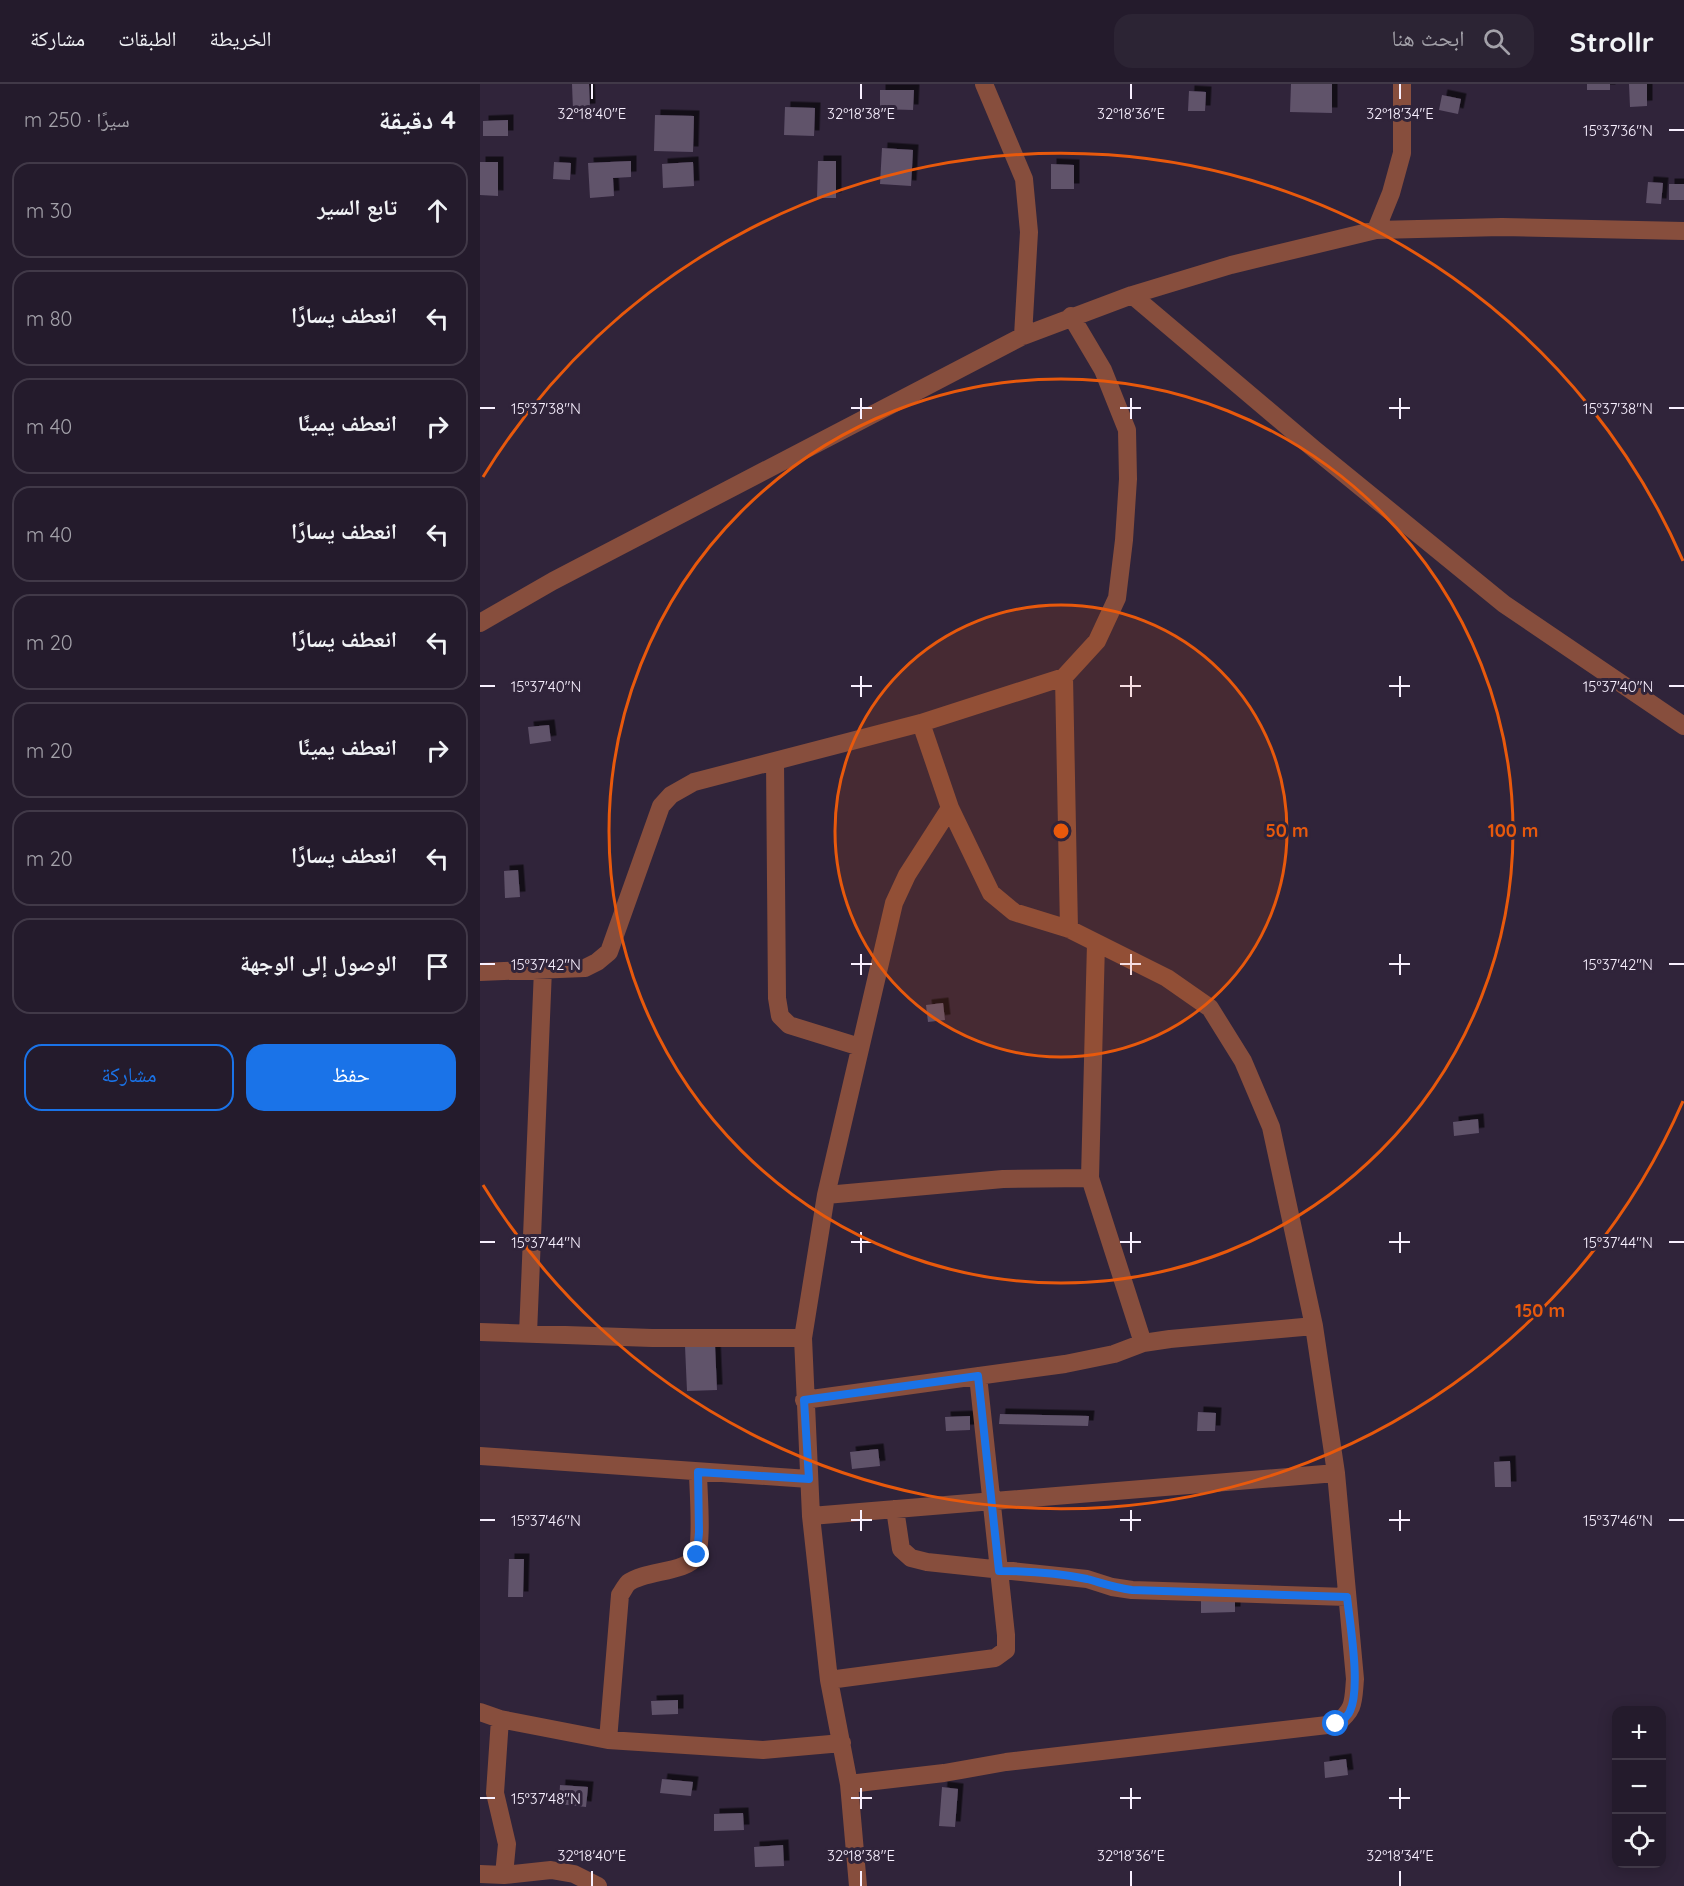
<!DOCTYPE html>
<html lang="ar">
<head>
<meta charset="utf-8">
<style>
	:root { --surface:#241b2c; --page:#2c2434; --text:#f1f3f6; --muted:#a3a1a9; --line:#413948; --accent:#1a73e8 }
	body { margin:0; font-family:Quicksand,"Noto Naskh Arabic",sans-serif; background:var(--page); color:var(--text); direction:rtl }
	.controls { position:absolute; right:18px; bottom:18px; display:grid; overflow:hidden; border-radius:12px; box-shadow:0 3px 15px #0003 }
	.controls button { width:54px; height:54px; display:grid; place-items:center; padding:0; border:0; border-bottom:2px solid var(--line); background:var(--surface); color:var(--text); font:30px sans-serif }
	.stop { position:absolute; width:18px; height:18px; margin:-14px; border:4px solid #1a73e8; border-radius:50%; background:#fff }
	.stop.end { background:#1a73e8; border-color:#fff; box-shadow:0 2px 6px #0008 }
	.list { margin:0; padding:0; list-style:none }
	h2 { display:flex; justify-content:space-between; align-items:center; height:78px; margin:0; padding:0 24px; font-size:26px }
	h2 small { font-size:20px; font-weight:400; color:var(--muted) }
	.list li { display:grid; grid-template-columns:39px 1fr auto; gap:18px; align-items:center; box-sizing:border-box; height:96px; margin:0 12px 12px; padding:0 12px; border:2px solid var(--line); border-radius:18px }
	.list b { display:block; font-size:22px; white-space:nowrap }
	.list em { font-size:20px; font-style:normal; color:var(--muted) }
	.actions { display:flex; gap:12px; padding:18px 24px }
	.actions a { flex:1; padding:14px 0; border:2px solid var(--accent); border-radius:18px; text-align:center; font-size:21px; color:var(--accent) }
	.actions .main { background:var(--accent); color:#fff }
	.icon { flex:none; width:33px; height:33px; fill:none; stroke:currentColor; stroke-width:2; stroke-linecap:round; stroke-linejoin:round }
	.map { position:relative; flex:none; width:1204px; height:1802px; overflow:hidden; direction:ltr }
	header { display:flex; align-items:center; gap:36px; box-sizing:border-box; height:84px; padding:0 30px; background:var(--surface); border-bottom:2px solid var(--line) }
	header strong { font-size:28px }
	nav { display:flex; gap:33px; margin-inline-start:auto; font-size:21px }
	.search { width:420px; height:54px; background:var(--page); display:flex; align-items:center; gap:15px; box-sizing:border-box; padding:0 21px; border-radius:18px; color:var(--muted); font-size:22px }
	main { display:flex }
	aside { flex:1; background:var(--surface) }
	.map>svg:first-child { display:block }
	.building { fill:#60526b; filter:url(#shadow) }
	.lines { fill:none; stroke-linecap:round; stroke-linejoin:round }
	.minor { stroke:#874e3d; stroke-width:18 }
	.route { stroke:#1a73e8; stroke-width:8 }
	.ticks { fill:none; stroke:#f8f0ff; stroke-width:2 }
	.ring { fill:none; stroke:#e8590c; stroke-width:3 }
	.ticks-label { font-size:15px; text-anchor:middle; fill:#f8f0ff; stroke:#30243a; stroke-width:6; stroke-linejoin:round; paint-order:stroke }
	.centre { fill:#e8590c; stroke:#30243a; stroke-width:3 }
	.ring-label { font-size:18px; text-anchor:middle; font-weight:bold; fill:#e8590c; stroke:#30243a; stroke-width:6; stroke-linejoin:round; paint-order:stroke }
</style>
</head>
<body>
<header>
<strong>Strollr</strong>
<div class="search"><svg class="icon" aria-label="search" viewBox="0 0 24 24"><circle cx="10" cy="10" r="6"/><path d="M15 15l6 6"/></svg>ابحث هنا</div>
<nav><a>الخريطة</a><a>الطبقات</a><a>مشاركة</a></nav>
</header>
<main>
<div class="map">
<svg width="1204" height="1802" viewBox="0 0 1204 1802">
	<defs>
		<filter id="shadow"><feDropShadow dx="5.5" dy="-5.5" stdDeviation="0" flood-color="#0009"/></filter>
	</defs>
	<rect width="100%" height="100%" fill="#30243a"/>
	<path class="building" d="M92,0H109L110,25L93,26Z
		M811,0H852V29L810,28Z
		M1107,0H1130V6H1107Z
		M1149,0H1167V22L1150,23Z
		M400,6H434L433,26L400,25Z
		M709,7L726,8L725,27H708Z
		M962,11L981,15L978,30L959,26Z
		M305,23L335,24L334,52L304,51Z
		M175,31L214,32L213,68L174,67Z
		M28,36V52H3V37Z
		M402,64L433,66L431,102L400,100Z
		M151,77V93L133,94L134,112L110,114L108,79Z
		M338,77H356V114H337Z
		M0,78H18V112L0,111Z
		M74,78L91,79L90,96L73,95Z
		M213,78L214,102L183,104L182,80Z
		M571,80L594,81V105H571Z
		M1168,98L1183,99L1181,120L1166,119Z
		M1189,100H1204V116H1189Z
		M69,641L71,657L50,660L48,643Z
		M38,786L40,813L25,814L24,787Z
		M463,919L465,936L448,938L446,921Z
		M998,1035L999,1049L974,1052L973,1038Z
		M235,1261L237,1306L207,1307L205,1262Z
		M718,1328L736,1329L735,1347H717Z
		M520,1330L609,1332L608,1342L519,1340Z
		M490,1332V1346L466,1347L465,1333Z
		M398,1365L400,1382L372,1385L370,1368Z
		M1030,1377L1031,1403H1015L1014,1378Z
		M29,1475H44L43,1513H28Z
		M755,1514V1528L721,1529V1515Z
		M198,1616V1630L172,1631L171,1617Z
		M866,1675L868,1691L845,1694L844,1678Z
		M182,1695L213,1698L211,1712L180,1709Z
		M80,1701L108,1703L106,1723L79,1720Z
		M462,1703L478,1705L475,1743L459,1742Z
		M263,1729L264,1746L234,1747V1730Z
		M303,1761L304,1782L275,1783L274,1763Z"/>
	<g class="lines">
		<path class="minor" d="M504,0L544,95L549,148L543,252
			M896,146L911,109L922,69V0
			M652,211L834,365L1024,520L1204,642
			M0,539L73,497L543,252L652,211L751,181L896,146L1022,143L1204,147
			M584,593L589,845
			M295,677L297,914L300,932L309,941L380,963
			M616,859L610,1094L663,1259
			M0,888L105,884L117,878L129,868L181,722L191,711L214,698L441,639L584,593L617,557L637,514L644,456L648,395L647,346L623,286L591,232
			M346,1111L523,1095L610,1094
			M0,1248L172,1254H323L331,1432L349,1596L369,1700L378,1802
			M48,1250L63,885
			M323,1254L346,1111L414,819L427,791L470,724
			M324,1316L585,1280L634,1270L663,1259L690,1255L834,1242
			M0,1372L329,1395
			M415,1425L421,1465L431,1474L447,1478L607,1495L632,1503L652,1506L867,1513
			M331,1432L856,1389
			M349,1596L515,1574L526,1566V1551L498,1292
			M0,1628L20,1635L128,1656L283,1666L362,1659
			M20,1635L15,1709L27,1760L24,1791
			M128,1656L140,1511C143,1507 145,1502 148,1499C165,1486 207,1489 216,1472C223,1459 218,1404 218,1388
			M369,1700L464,1689L526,1678L856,1640C875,1625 873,1618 875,1595L856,1389L834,1242L791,1043L763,977L730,924L687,894L589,845L534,828L511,809L470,724L441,639
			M0,1790L24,1791L71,1786L94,1790L118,1802"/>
	</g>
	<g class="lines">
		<path class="route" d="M217,1471L219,1448L218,1388L329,1395L324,1316L498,1292L519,1487C547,1487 579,1489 607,1495C622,1499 636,1504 652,1506L867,1513C870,1541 881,1603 870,1627C868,1633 861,1637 856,1640"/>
	</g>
	<path class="ticks" d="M112,0V15M381,0V15M651,0V15M920,0V15M1189,46H1204M381,314V335M651,314V335M920,314V335M0,324H15M371,324H392M640,324H661M909,324H930M1189,324H1204M381,592V613M651,592V613M920,592V613M0,602H15M371,602H392M640,602H661M909,602H930M1189,602H1204M381,870V891M651,870V891M920,870V891M0,880H15M371,880H392M640,880H661M909,880H930M1189,880H1204M381,1148V1169M651,1148V1169M920,1148V1169M0,1158H15M371,1158H392M640,1158H661M909,1158H930M1189,1158H1204M381,1426V1447M651,1426V1447M920,1426V1447M0,1436H15M371,1436H392M640,1436H661M909,1436H930M1189,1436H1204M381,1704V1725M651,1704V1725M920,1704V1725M0,1714H15M371,1714H392M640,1714H661M909,1714H930M112,1787V1802M381,1787V1802M651,1787V1802M920,1787V1802"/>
	<circle cx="581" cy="747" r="226" fill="#e8590c" fill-opacity=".12"/>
	<g class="ring">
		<circle cx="581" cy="747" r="226"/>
		<circle cx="581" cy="747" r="452"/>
		<path d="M1203 1017A678 678 0 0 1 3 1101M3 393A678 678 0 0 1 1203 477"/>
	</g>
	<g class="ticks-label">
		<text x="112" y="35">32°18'40"E</text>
		<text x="381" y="35">32°18'38"E</text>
		<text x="651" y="35">32°18'36"E</text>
		<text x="920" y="35">32°18'34"E</text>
		<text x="1138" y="52">15°37'36"N</text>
		<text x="1138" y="330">15°37'38"N</text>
		<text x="66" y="330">15°37'38"N</text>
		<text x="1138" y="608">15°37'40"N</text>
		<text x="66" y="608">15°37'40"N</text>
		<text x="1138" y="886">15°37'42"N</text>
		<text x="66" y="886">15°37'42"N</text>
		<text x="1138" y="1164">15°37'44"N</text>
		<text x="66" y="1164">15°37'44"N</text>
		<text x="1138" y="1442">15°37'46"N</text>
		<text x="66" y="1442">15°37'46"N</text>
		<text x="66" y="1720">15°37'48"N</text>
		<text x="112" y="1777">32°18'40"E</text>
		<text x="381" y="1777">32°18'38"E</text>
		<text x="651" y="1777">32°18'36"E</text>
		<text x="920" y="1777">32°18'34"E</text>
	</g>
	<circle cx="581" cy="747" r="9" class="centre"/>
	<g class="ring-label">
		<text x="807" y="753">50 m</text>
		<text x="1033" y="753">100 m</text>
		<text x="1060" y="1233">150 m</text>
	</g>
</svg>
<div class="controls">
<button>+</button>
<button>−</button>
<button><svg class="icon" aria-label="locate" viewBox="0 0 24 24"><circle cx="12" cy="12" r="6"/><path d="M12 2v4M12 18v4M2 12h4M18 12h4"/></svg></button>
</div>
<div class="stop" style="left:856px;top:1640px"></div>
<div class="stop end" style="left:217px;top:1471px"></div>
</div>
<aside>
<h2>4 دقيقة<small>سيرًا · 250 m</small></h2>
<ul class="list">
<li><svg class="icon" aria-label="ahead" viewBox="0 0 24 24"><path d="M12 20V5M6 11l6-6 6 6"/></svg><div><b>تابع السير</b></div><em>30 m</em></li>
<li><svg class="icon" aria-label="left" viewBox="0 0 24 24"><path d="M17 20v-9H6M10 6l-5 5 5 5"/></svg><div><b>انعطف يسارًا</b></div><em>80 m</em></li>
<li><svg class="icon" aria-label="right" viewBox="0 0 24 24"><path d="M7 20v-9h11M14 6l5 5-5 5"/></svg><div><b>انعطف يمينًا</b></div><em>40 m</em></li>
<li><svg class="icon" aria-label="left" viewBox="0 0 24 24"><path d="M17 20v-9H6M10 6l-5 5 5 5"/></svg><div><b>انعطف يسارًا</b></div><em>40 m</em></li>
<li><svg class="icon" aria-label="left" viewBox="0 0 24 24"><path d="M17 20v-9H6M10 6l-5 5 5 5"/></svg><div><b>انعطف يسارًا</b></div><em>20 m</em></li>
<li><svg class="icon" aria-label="right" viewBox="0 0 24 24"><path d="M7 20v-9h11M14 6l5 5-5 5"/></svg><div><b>انعطف يمينًا</b></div><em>20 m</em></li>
<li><svg class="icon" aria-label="left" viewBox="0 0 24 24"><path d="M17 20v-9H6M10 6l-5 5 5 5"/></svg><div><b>انعطف يسارًا</b></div><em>20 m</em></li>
<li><svg class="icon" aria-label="arrive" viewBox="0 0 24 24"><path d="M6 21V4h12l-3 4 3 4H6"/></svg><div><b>الوصول إلى الوجهة</b></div></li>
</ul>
<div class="actions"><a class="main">حفظ</a><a>مشاركة</a></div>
</aside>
</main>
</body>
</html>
